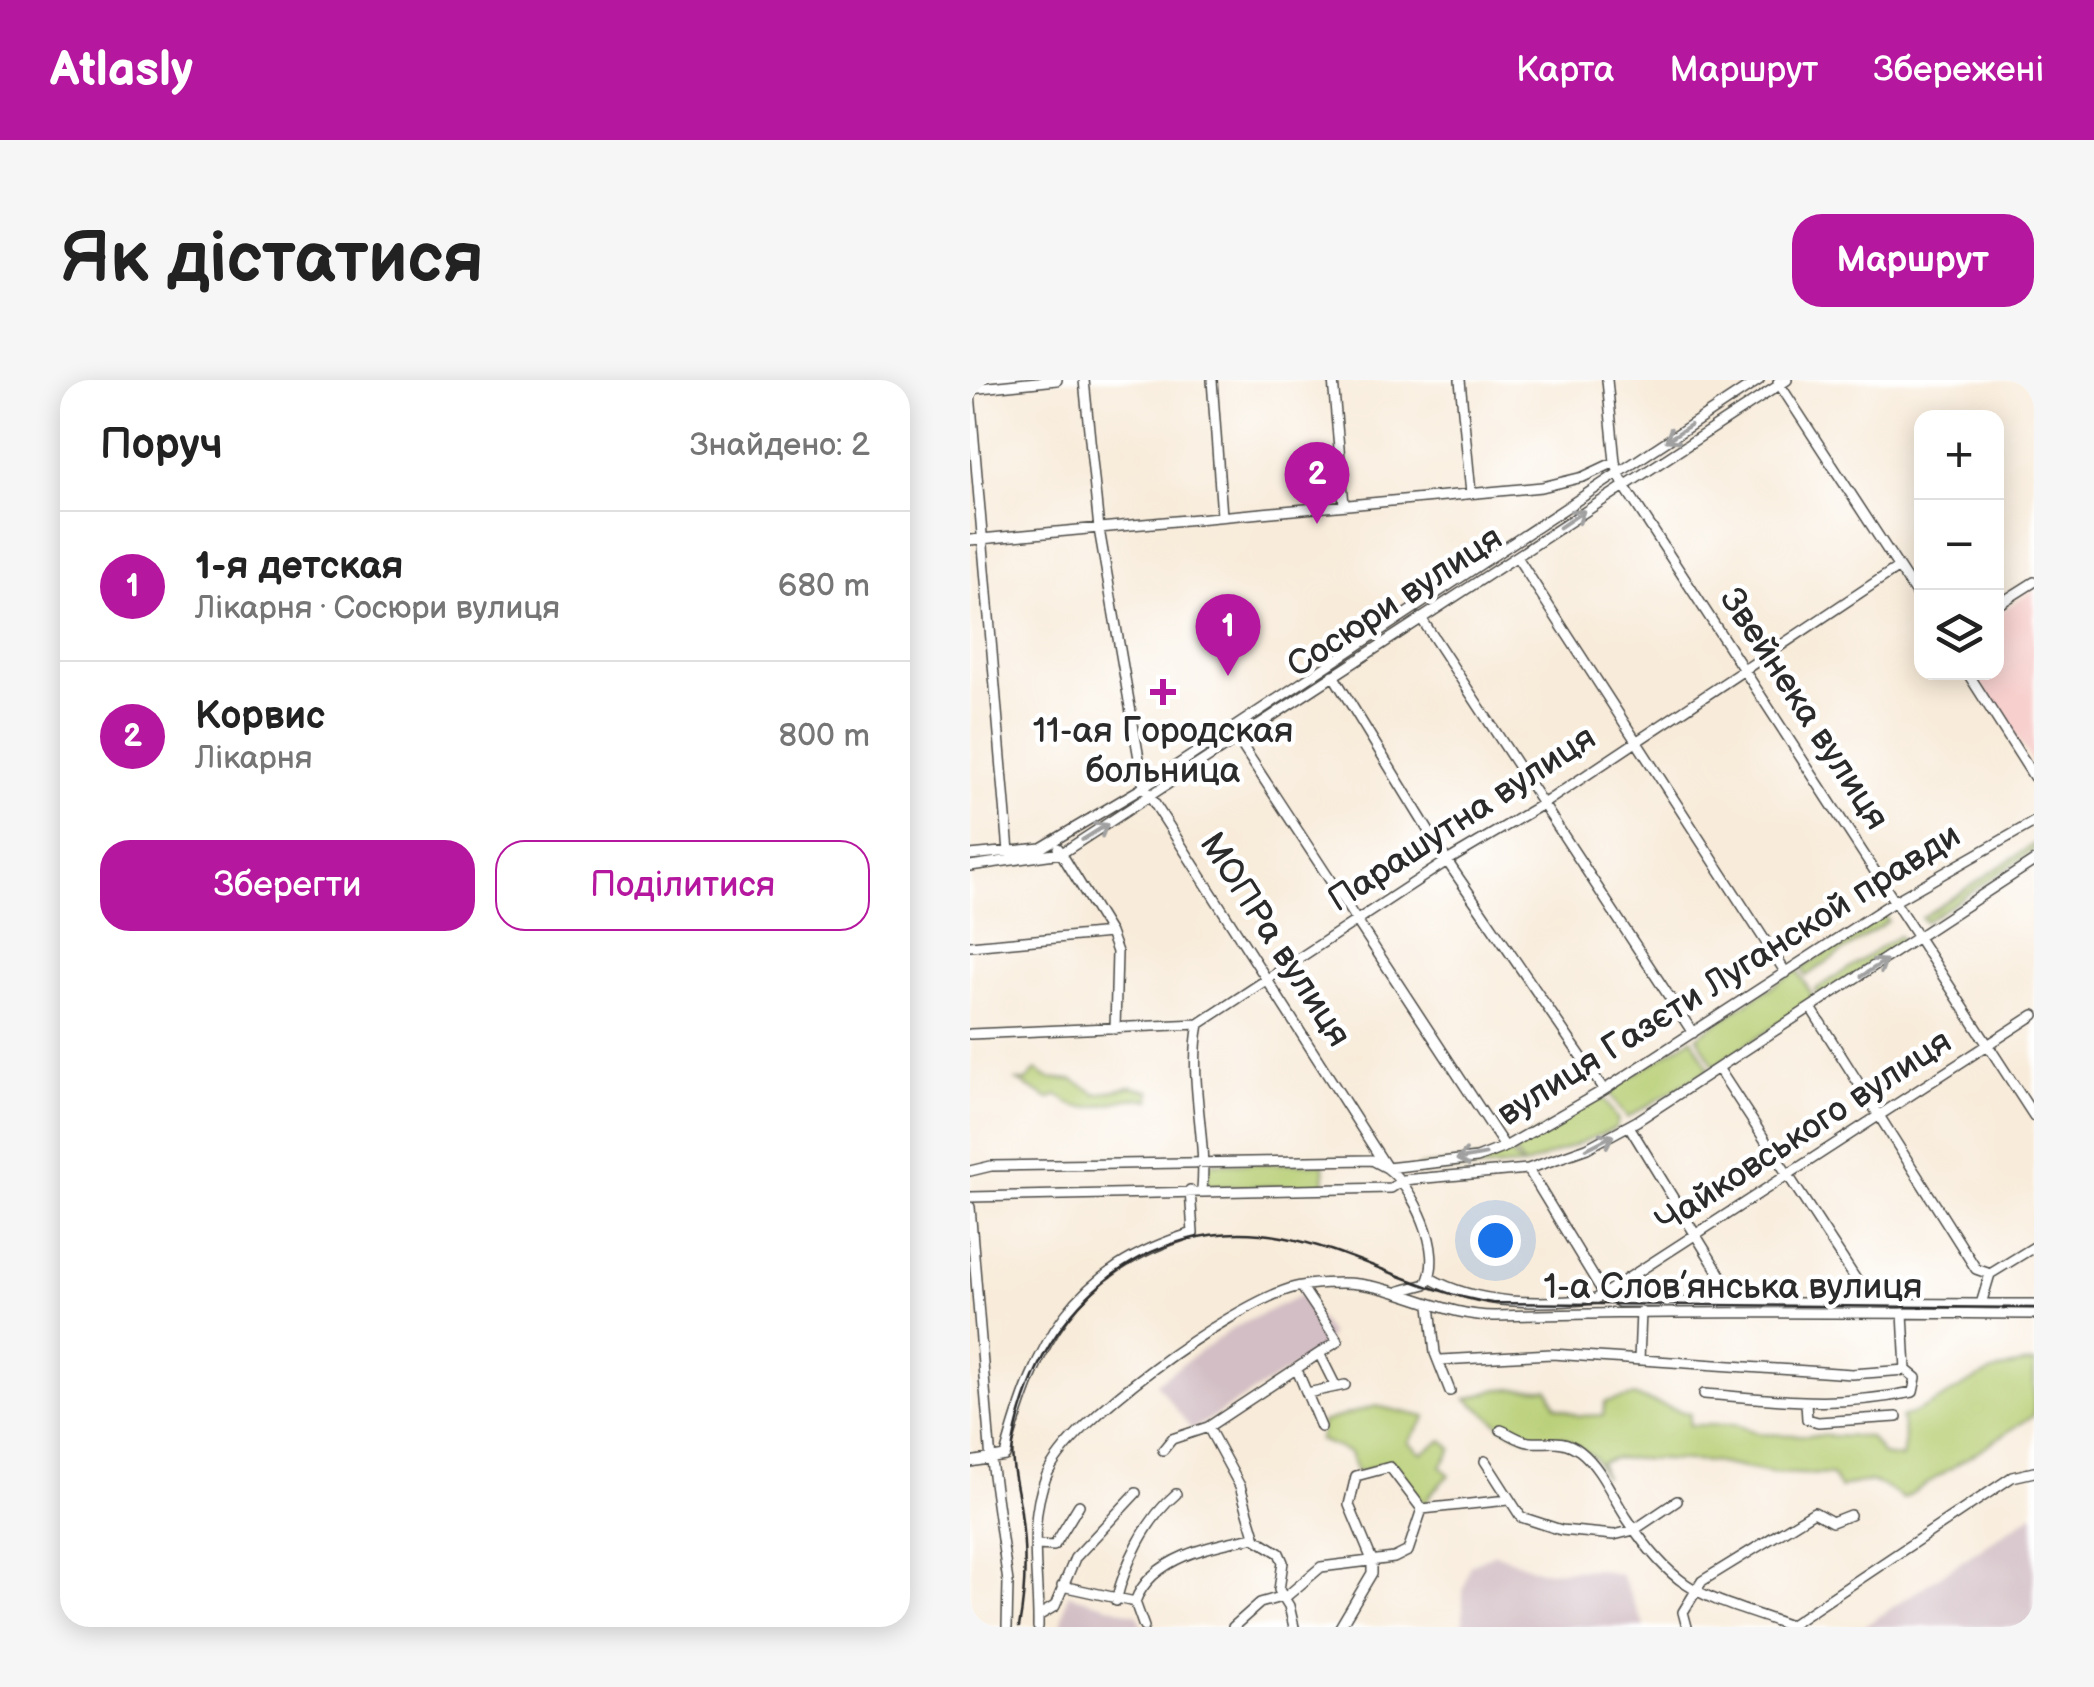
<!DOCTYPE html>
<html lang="uk">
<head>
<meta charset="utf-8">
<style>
	:root { --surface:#fff; --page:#f6f6f6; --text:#222; --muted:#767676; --line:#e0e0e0; --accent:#b5179e }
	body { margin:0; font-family:"Balsamiq Sans",sans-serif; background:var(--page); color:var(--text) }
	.controls { position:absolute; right:30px; top:30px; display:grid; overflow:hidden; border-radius:20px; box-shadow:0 5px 25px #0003 }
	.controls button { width:90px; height:90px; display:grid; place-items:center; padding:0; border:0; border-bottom:2px solid var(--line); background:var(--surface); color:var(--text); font:50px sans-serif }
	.you { position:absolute; left:525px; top:860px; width:35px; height:35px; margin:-25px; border:8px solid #fff; border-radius:50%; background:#1a73e8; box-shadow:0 0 0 15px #1a73e833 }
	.badge { display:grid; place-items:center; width:65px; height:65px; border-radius:50%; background:var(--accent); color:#fff; font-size:32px; font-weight:700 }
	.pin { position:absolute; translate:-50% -82px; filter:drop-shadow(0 2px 5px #0008) }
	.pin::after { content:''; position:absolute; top:52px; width:35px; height:30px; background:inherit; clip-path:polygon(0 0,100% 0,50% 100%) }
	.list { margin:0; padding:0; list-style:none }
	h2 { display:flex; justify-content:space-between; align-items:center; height:130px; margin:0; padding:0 40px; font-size:42px }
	h2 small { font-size:32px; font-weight:400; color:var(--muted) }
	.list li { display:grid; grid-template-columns:65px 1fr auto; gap:30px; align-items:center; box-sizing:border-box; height:150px; padding:0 40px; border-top:2px solid var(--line) }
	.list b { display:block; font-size:38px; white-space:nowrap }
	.list p { margin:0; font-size:32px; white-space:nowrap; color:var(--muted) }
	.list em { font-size:32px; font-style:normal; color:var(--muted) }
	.actions { display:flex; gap:20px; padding:30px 40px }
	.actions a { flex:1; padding:22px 0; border:2px solid var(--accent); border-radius:30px; text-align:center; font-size:35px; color:var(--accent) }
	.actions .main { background:var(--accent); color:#fff }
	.icon { flex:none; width:55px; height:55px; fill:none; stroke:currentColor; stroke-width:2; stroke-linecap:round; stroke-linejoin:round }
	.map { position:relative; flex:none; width:1064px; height:1247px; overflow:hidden; border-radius:30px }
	header { display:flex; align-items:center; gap:60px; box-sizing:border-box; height:140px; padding:0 50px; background:var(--accent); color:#fff }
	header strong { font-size:48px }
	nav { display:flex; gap:55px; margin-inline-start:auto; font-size:35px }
	.intro { display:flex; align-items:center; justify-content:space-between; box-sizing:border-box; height:240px; padding:0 60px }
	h1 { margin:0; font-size:70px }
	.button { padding:25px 45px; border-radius:30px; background:var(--accent); color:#fff; font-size:35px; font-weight:700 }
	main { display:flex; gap:60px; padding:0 60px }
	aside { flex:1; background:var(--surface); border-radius:30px; box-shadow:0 5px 25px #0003 }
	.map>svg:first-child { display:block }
	.built { fill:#f7d0ce }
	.industrial { fill:#d2bec4 }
	.green { fill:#b7ce73; stroke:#717c4f; stroke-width:2.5 }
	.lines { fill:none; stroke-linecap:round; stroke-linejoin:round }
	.minor-casing { stroke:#4a4845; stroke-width:12 }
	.minor { stroke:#fff; stroke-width:9 }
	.rail { stroke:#2b2b2b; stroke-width:2.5 }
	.oneway { stroke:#a0a0a0 }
	.poi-dot { fill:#b5179e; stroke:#fff; stroke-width:4 }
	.labels { text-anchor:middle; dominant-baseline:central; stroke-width:9; stroke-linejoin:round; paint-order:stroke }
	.street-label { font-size:35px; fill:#2b2b2b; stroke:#fff }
	.poi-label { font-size:35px; fill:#2b2b2b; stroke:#fff }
</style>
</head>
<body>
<header>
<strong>Atlasly</strong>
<nav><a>Карта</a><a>Маршрут</a><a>Збережені</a></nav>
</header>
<div class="intro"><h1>Як дістатися</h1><a class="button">Маршрут</a></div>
<main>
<aside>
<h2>Поруч<small>Знайдено: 2</small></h2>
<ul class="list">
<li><span class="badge">1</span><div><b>1-я детская</b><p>Лікарня · Сосюри вулиця</p></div><em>680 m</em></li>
<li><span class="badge">2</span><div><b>Корвис</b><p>Лікарня</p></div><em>800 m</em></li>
</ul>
<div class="actions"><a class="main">Зберегти</a><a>Поділитися</a></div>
</aside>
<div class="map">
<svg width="1064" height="1247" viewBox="0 0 1064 1247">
	<rect width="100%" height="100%" fill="#fff"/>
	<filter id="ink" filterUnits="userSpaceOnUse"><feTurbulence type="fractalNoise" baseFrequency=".01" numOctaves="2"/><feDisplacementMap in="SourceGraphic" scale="20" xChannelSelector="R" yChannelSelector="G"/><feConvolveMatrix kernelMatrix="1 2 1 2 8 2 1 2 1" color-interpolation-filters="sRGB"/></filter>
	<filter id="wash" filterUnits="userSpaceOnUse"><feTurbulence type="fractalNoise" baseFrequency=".0048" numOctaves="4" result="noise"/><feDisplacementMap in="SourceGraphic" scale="40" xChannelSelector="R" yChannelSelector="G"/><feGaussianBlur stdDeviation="2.25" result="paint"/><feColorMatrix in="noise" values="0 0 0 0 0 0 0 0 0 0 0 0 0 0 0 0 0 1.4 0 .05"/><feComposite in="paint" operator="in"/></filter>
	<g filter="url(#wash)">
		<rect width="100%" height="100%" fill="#f8ebd9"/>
		<path class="built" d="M1064,210V384L1004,293L1026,292L1027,234Z"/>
		<path class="industrial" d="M331,915L360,953L356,967L222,1050L186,1003L263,948Z
			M1064,1133V1247H893Z
			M525,1173L570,1191L626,1189L651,1195L675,1247H493V1212L500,1185Z
			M98,1214L168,1235L172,1247H91Z"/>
		<path class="green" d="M1064,464V470L955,542L951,538Z
			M914,534L918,541L836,596L832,589Z
			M929,556L934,563L849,617L845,610Z
			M827,590L845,620L744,686L727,656Z
			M722,658L739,689L657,738L641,715L645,707Z
			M66,690L78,698L103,700L127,714L161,707L180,711V720C154,712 124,736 100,724C95,721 92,717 87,715L79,719L48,701H56Z
			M628,718L634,719L648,740L646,748L554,786L542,768Z
			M538,770L551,786L447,793L449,787L516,779Z
			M238,783L354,784L355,806L236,807Z
			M1064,983V1035L933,1119C909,1101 899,1097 870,1108L862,1095L800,1093L742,1082L644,1078L630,1082L634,1097L624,1077L594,1057L560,1059L533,1047L497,1019L529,1009H578L586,1026L609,1036L633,1035L635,1022L663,1016L720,1034L719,1045H766L791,1054L900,1057L913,1075L932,1078L935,1058L931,1038C980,1021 1008,986 1064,983Z
			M406,1026L456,1037L438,1062L451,1073L473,1060L482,1069L471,1086L479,1095L460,1114L456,1126L420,1083L387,1093L380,1073L349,1060L352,1042Z"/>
	</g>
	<g filter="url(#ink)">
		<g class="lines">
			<g class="minor-casing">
				<path id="minor" d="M114,0L129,149L174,407L417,788C443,807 475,873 456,904L430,911
					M242,0L252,136
					M363,0L374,125
					M490,0L501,113
					M637,0L645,82
					M808,2L952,223
					M0,9L87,0
					M0,13L39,472
					M0,160L572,107L613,97L645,82L653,104L1064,736
					M547,177L816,593
					M1026,226L1064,202
					M451,238L723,653
					M997,292L1064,397
					M363,295L477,481L634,710
					M267,358L535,767
					M88,468L140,553L147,572L145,649
					M0,475L71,468L174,407L789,0
					M0,486L92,473L817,0
					M0,566L140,553
					M841,628L1006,889L1020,894
					M229,644C218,699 237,756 232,809
					M0,654L229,644L477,481L573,424L927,188
					M748,688L902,924
					M659,746L768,924
					M558,789L634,914L649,922L1011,924L1020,894
					M0,791L21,786L402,780L417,788L507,778L535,767L634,710L925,521L1064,442
					M0,817L421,808L433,800L558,789L617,768L667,741L1064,481
					M0,827L21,1081L38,1202L37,1247
					M1020,894L1064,867
					M460,898C508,926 571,924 626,919L1064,635
					M1011,924H1064
					M460,925L465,973L480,1011
					M350,975L366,1007
					M471,980L582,974L882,994L936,990
					M669,980L671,932
					M327,990L351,1047
					M337,1013L375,1005
					M734,1014C813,1020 863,1028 943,1012L946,998L936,990L933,933
					M836,1023L837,1039L848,1042L927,1037
					M238,1047L270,1106L286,1159L309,1173L313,1182L309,1210L319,1226L324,1247
					M531,1050C539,1053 550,1061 559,1062C579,1064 591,1057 610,1071C631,1087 643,1118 658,1140C709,1218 738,1216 820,1246
					M193,1070L202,1059L238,1047L368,961L331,906
					M515,1081L551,1137L591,1150L644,1155L664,1150L707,1121
					M0,1082L35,1076C66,962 102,889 223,853L220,810
					M66,1165L84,1166L109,1125
					M92,1206L165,1222L174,1247
					M146,1221C155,1184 176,1139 206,1114
					M165,1222C181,1177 242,1165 285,1157
					M68,1236L85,1226L105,1178L166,1113
					M68,1247C69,1198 57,1143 76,1097C100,1039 259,928 319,909C334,904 355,903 372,903C426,903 472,937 526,936C705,931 885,933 1064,934
					M263,1247L290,1223L318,1215L351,1187L424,1178L438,1171L452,1129
					M370,1247L402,1193V1180L379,1125L386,1096L420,1087L452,1129L538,1120
					M717,1247L713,1232L732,1201L844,1132L862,1142L880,1135
					M818,1247L1042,1097L1064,1092"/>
			</g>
			<use href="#minor" class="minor"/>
			<path class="rail" d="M49,1247C56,1210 56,1170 51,1133C49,1111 40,1087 43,1065C65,934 173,831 312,857C385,871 448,912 522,923L1064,928"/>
		</g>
		<defs><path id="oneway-shaft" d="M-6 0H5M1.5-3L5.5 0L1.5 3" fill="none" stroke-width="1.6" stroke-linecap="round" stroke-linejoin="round" transform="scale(2.5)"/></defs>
		<g class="oneway">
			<use href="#oneway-shaft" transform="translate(708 53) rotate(147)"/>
			<use href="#oneway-shaft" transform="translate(602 139) rotate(-34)"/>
			<use href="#oneway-shaft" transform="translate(125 452) rotate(-32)"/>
			<use href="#oneway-shaft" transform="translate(904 588) rotate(-33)"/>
			<use href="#oneway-shaft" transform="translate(630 762) rotate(-27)"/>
			<use href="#oneway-shaft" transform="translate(501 777) rotate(170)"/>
		</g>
	</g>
	<path class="poi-dot" d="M188 297h10v10h10v10h-10v10h-10v-10h-10v-10h10z"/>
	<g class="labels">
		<g class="street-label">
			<text transform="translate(425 222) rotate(-33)">Сосюри вулиця</text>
			<text transform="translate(834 329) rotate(57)">Звейнека вулиця</text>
			<text transform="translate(492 439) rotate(-33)">Парашутна вулиця</text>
			<text transform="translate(305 560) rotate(57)">МОПРа вулиця</text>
			<text transform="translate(759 595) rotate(-32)">вулиця Газєти Луганской правди</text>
			<text transform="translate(834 752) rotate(-33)">Чайковського вулиця</text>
			<text x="763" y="907">1-а Слов’янська вулиця</text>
		</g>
		<g class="poi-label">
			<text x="193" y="351">11-ая Городская<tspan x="193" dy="40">больница</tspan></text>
		</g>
	</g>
</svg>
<div class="controls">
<button>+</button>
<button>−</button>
<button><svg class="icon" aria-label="layers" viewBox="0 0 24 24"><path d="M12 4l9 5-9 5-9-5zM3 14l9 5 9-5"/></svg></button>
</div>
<div class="you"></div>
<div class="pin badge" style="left:258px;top:296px">1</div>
<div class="pin badge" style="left:347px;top:144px">2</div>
</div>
</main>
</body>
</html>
